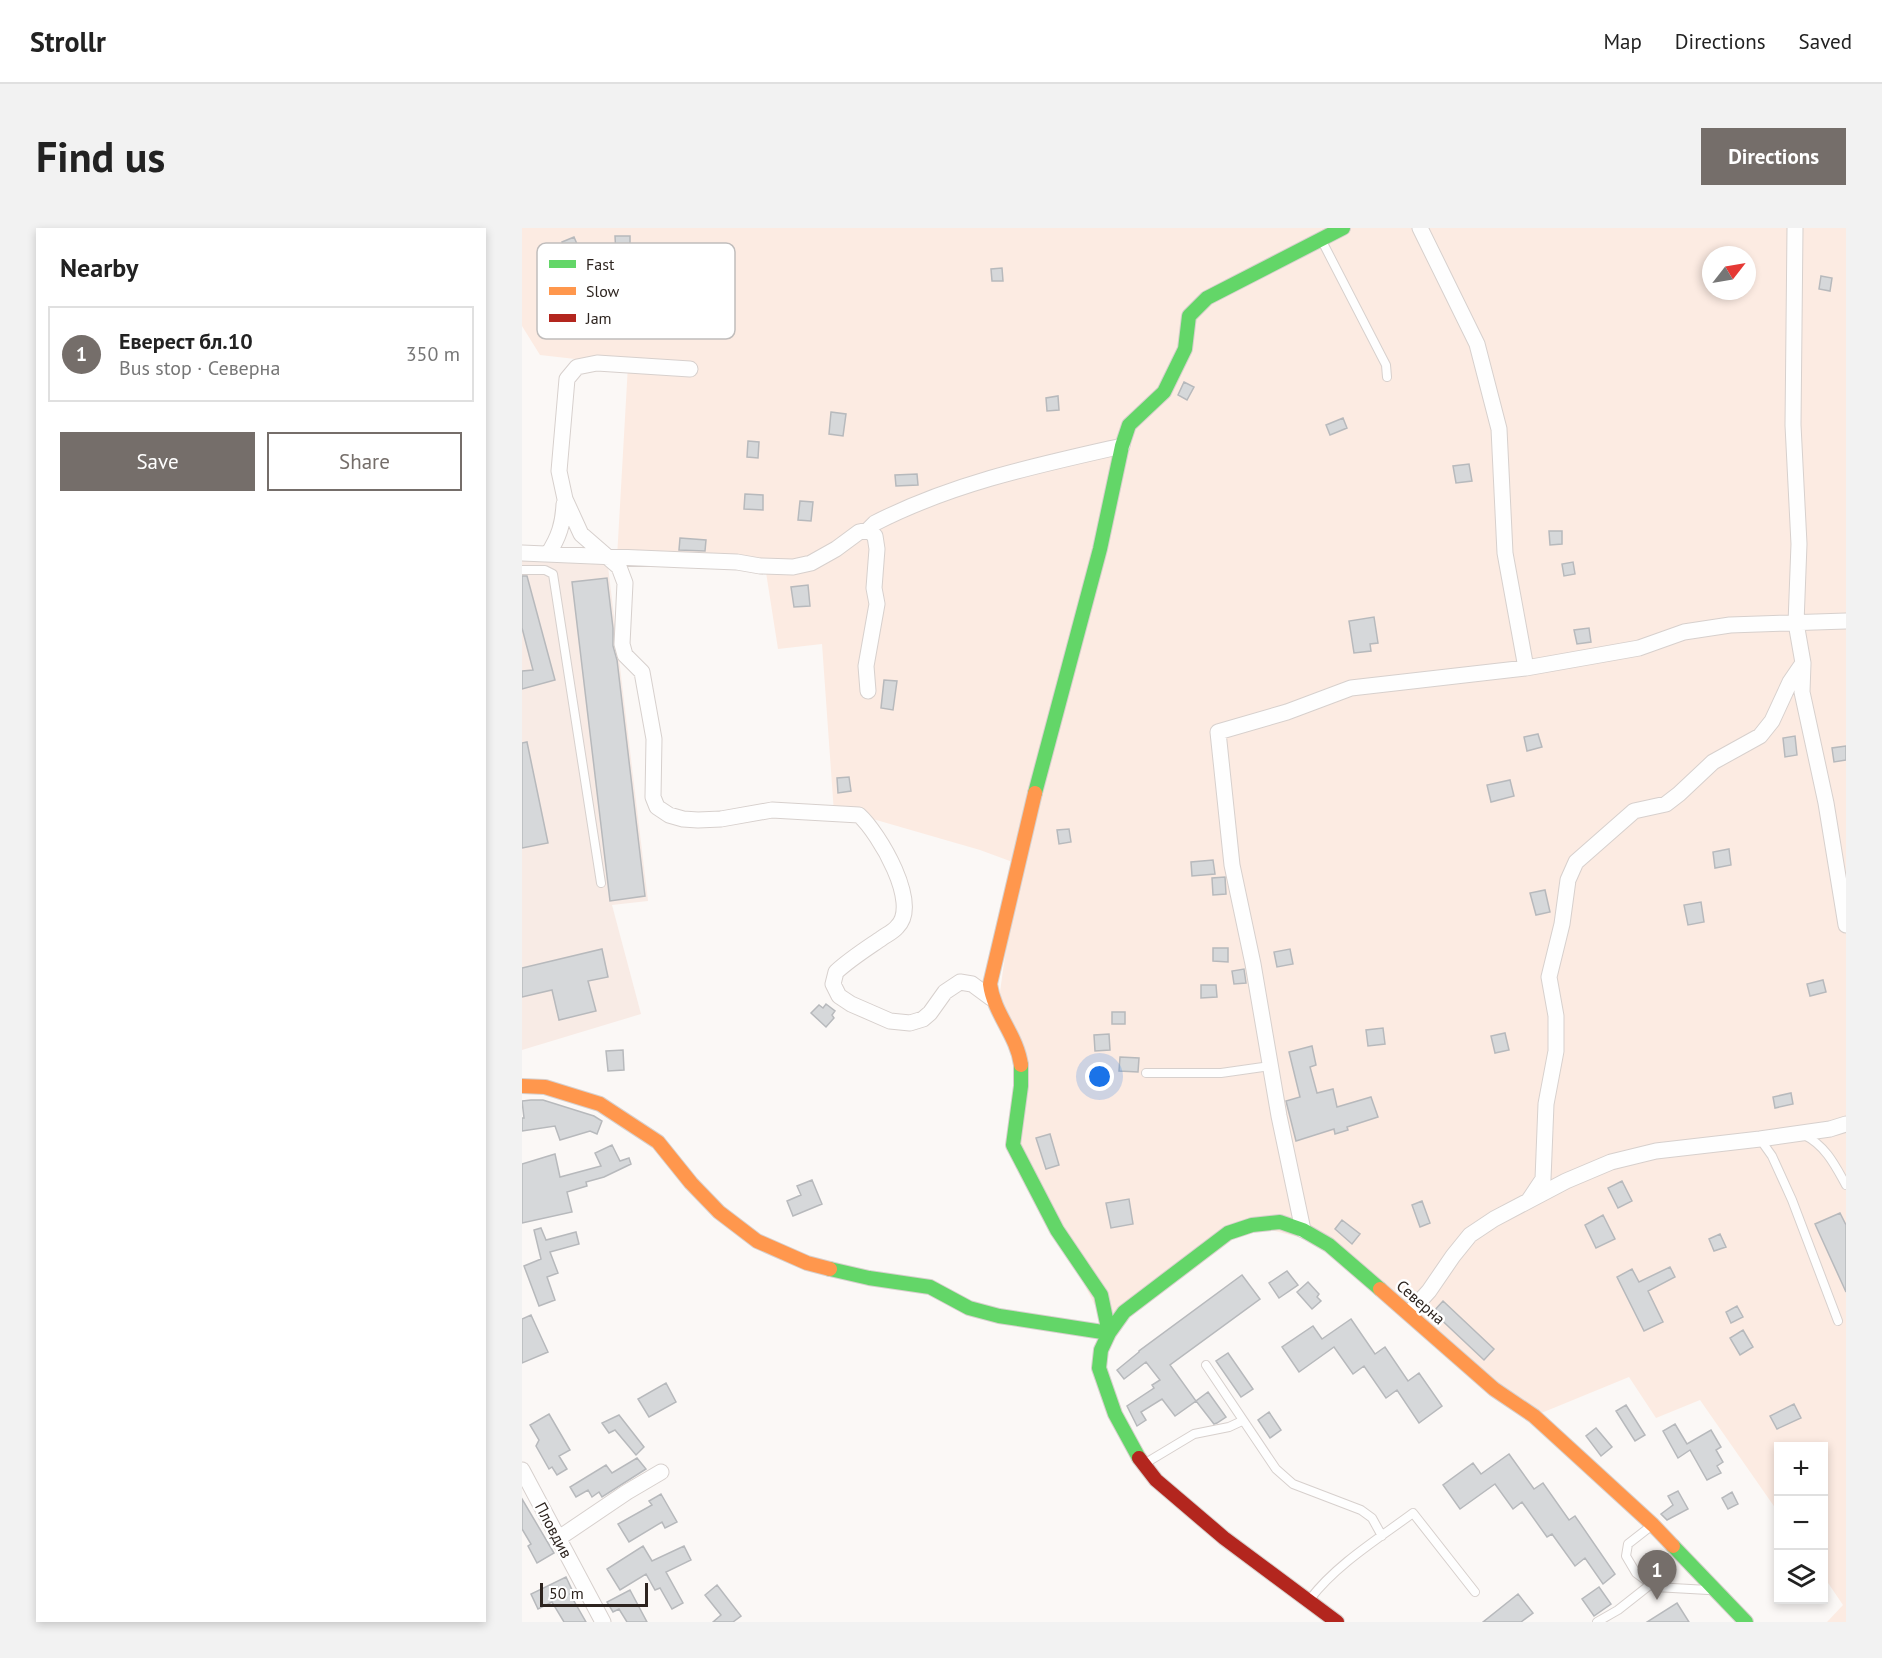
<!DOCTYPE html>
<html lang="en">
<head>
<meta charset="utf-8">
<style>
	:root { --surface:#fff; --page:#f2f2f2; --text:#222; --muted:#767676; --line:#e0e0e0; --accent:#756e6a }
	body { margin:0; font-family:"PT Sans",sans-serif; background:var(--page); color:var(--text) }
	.controls { position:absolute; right:18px; bottom:18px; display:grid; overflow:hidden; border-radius:0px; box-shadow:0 3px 9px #0003 }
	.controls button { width:54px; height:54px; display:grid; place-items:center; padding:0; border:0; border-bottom:2px solid var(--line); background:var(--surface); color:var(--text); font:30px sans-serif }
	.compass { position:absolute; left:1180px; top:18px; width:54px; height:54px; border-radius:50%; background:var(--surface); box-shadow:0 3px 9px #0003; rotate:59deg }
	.scale { position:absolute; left:18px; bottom:15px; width:108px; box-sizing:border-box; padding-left:6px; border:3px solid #2d241f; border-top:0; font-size:16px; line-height:21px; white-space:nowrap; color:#2d241f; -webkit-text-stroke:4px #fff; paint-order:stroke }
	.you { position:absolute; left:578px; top:849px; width:21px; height:21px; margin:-15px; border:4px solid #fff; border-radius:50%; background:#1a73e8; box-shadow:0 0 0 9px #1a73e833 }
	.badge { display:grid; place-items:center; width:39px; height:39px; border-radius:50%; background:var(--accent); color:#fff; font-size:20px; font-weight:700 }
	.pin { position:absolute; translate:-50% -50px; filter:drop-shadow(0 2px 3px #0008) }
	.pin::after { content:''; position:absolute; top:32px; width:21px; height:18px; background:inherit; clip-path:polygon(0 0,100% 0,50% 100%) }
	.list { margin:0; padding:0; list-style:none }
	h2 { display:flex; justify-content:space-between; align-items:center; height:78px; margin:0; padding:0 24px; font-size:26px }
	h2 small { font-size:20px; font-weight:400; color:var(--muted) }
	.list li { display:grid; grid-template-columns:39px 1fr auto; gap:18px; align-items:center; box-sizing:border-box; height:96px; margin:0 12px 12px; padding:0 12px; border:2px solid var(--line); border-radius:0px }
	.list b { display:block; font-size:22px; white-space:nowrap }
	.list p { margin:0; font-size:20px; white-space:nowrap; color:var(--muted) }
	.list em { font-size:20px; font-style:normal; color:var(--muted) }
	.actions { display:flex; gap:12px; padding:18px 24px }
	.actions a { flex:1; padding:14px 0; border:2px solid var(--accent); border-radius:0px; text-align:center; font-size:21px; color:var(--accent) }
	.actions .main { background:var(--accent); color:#fff }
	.icon { flex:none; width:33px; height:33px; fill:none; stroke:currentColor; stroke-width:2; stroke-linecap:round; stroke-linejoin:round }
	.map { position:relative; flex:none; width:1324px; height:1394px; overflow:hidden; border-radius:0px }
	header { display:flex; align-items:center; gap:36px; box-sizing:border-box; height:84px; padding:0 30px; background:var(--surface); border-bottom:2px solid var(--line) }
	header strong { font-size:28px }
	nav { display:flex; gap:33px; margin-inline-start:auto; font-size:21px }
	.intro { display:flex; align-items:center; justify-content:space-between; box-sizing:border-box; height:144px; padding:0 36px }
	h1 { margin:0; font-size:42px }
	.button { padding:15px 27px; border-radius:0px; background:var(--accent); color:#fff; font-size:21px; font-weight:700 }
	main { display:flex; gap:36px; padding:0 36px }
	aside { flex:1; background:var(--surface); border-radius:0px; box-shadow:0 3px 9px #0003 }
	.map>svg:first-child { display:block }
	.built { fill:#f8ebe5 }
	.green { fill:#fcebe2; fill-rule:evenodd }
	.building { fill:#d6d8da; stroke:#b7b9bc; stroke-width:1.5 }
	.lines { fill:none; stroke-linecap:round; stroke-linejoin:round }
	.lane-casing { stroke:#d7d0cd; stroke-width:10 }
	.street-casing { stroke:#d7d0cd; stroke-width:17 }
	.fast-casing { stroke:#d7d0cd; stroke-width:16 }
	.slow-casing { stroke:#d7d0cd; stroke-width:16 }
	.jam-casing { stroke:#d7d0cd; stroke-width:16 }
	.lane { stroke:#fefefe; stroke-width:8 }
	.street { stroke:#fefefe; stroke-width:15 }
	.fast { stroke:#63d668; stroke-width:14 }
	.slow { stroke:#ff974d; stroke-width:14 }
	.jam { stroke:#b3261e; stroke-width:14 }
	.labels { text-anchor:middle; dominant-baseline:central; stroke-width:5; stroke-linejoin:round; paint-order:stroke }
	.street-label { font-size:16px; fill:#2d241f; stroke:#fff }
	.key { fill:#fff; stroke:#c0bdbc; stroke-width:1.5 }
	.key-label { font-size:16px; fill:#2d241f }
</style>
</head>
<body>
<header>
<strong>Strollr</strong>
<nav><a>Map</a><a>Directions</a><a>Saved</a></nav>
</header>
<div class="intro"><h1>Find us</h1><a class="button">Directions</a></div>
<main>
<aside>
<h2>Nearby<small></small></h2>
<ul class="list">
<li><span class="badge">1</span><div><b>Еверест бл.10</b><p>Bus stop · Северна</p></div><em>350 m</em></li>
</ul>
<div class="actions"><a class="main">Save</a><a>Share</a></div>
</aside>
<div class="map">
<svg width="1324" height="1394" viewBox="0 0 1324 1394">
	<rect width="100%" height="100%" fill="#fbf8f6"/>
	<path class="built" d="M0,325L85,330L126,673L90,677L119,786L0,822Z"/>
	<path class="green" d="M0,0H1324V1394H1305L1321,1377L1302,1349V1218H1256V1284L1178,1172L1134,1190L1107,1149L1012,1188L807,1017L730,997L587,1105L491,917L501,847L475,785L496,636L458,622L337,587L312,585L300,416L256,421L243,338L95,330L106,137L18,127L0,98ZM1189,27H1225V63H1189Z"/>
	<path class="building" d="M93,8H108V27H94Z
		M52,9L58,23L46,28L40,14Z
		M480,40L481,53H470L469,41Z
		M1299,48L1310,50L1308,63L1297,61Z
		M662,154L672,159L665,172L656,167Z
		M536,168L537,182L525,183L524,170Z
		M309,184L324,186L321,208L307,206Z
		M821,190L825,200L808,207L804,197Z
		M226,213L237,214L236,230L225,229Z
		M947,236L950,253L934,255L931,238Z
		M395,246L396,257L374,258L373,247Z
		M223,266L241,267V282L222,281Z
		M278,273L291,274L289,293L276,292Z
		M1027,303H1040V316L1028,317Z
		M158,310L184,312L183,323L157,322Z
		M1051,334L1053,346L1042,348L1040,336Z
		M0,348H5L33,452L0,461V443L11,442L0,400Z
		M85,350L91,400V418L95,432L123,668L88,673L50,354Z
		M286,357L288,378L272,379L269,359Z
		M852,389L856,415L848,416L849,423L832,425L827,393Z
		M1067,400L1069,414L1055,416L1052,402Z
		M362,452L375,453L371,482L359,480Z
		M1016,506L1020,519L1005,523L1002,509Z
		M1273,508L1275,527L1263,529L1261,510Z
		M5,514L26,615L0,620V515Z
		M1324,518V532L1312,534L1310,520Z
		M327,549L329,563L316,565L315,550Z
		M988,552L992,568L969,574L965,557Z
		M547,601L549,614L537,616L535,602Z
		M1207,621L1209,637L1193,640L1191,624Z
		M691,632L693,646L670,648L669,634Z
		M703,649L704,666L691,667L690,650Z
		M1023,662L1028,684L1014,687L1008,665Z
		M1179,674L1182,694L1166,697L1162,677Z
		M691,720H706V734L691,733Z
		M80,721L86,749L66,753L74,783L37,792L30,762L0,769V740Z
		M768,721L771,736L755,739L752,724Z
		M722,741L724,755L712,756L710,743Z
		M1301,752L1304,764L1288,768L1285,756Z
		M679,757H694L695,769L679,770Z
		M304,776L313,783L310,787L312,790L304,799L289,785L297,777L301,780Z
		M590,784H603V796H590Z
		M861,800L863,816L846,818L844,802Z
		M983,805L987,822L973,825L969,808Z
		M587,806L588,822L573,823L572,807Z
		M790,818L794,837L788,839L795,865L811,861L815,879L849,869L856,889L825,899L826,902L813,906L812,901L774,913L764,873L778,869L767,824Z
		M101,822L102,842L86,843L84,823Z
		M598,829L617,830L616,844L597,843Z
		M1269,865L1271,876L1253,880L1251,869Z
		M9,872H21L72,888L80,893L75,906L68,903L38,912L33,898L0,903V890H2L0,873Z
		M528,906L537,937L524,941L514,910Z
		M90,917L98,933L107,930L109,936L82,949L64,954L65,958L45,964L50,984L0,995V936L33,926L38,949L79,938L73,925Z
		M290,952L300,976L271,988L265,973L279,967L275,958Z
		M1100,953L1110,973L1096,980L1086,960Z
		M607,971L611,996L589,1000L584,975Z
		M900,973L908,995L898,999L890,977Z
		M1318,985L1324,997V1064L1293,996Z
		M1081,987L1093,1011L1074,1020L1063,997Z
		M820,992L838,1006L830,1016L813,1001Z
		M19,1000L24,1012L54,1004L57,1016L28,1024L36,1045L25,1049L33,1072L17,1078L2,1038L19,1031L12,1002Z
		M1198,1006L1204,1019L1192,1023L1187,1011Z
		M1148,1039L1153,1049L1126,1063L1141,1094L1122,1103L1095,1049L1110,1041L1117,1054Z
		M765,1043L776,1057L757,1070L747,1055Z
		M720,1047L738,1071L648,1137L674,1173L653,1188L640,1171L619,1184L624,1192L615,1198L605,1178L632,1160L630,1157L638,1152L624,1134L602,1151L595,1142L617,1124V1123Z
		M786,1054L797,1066L795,1069L799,1073L790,1081L775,1064Z
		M921,1073L972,1121L962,1132L911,1084Z
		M1215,1078L1221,1089L1209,1095L1204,1084Z
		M9,1087L26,1124L0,1135V1091Z
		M829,1091L853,1126L863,1119L886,1153L897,1145L920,1178L897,1195L875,1162L864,1170L842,1138L831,1146L812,1119L777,1144L760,1119L791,1098L800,1111Z
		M1221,1102L1231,1119L1218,1127L1208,1110Z
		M706,1125L731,1161L719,1169L694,1133Z
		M144,1155L154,1174L127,1189L116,1171Z
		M686,1164L704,1189L695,1195L692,1196L674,1173Z
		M1272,1176L1279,1190L1255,1201L1248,1188Z
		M1104,1177L1123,1207L1113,1213L1094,1183Z
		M747,1184L759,1202L748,1210L736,1192Z
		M27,1186L48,1222L37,1228L45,1241L35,1247L30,1239L27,1241L14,1218L17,1212L8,1197Z
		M97,1187L122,1219L114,1227L93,1202L87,1205L80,1195Z
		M1153,1196L1165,1216L1189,1202L1199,1219L1194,1222L1201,1234L1195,1238L1199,1245L1185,1252L1168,1222L1156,1230L1141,1203Z
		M1074,1200L1090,1219L1079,1228L1064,1208Z
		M987,1226L1012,1261L1021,1255L1047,1292L1053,1288L1093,1346L1081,1356L1063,1330L1053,1338L1030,1306L1025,1309L1000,1274L991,1281L973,1256L938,1281L921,1257L951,1235L959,1246Z
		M115,1230L124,1241L80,1269L77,1264L70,1269L66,1262L54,1269L48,1259L84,1237L90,1245Z
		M1156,1263L1166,1281L1145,1292L1139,1286L1151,1277L1146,1268Z
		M1210,1264L1216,1276L1206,1281L1200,1270Z
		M139,1266L155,1294L143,1300L140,1294L107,1314L96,1296L130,1277L127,1273Z
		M0,1271L32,1325L15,1335L6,1318L9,1316L0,1301Z
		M121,1318L130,1333L162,1318L169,1332L144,1344L161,1375L150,1381L138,1360L133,1362L124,1346L98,1362L85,1341Z
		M44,1349L51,1364L48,1366L64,1394H42L30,1374L16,1381L9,1366Z
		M195,1357L219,1388L211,1394H191L199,1387L183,1367Z
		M1077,1359L1089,1376L1072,1388L1060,1371Z
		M108,1362L125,1394H105L97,1381L91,1384L85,1374Z
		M996,1366L1011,1385L999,1394H961Z
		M1155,1375L1167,1394H1125Z"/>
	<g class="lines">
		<g class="lane-casing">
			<path id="lane" d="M801,15L864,137L865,149
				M0,342H23L31,346L79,655
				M624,845H699L748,838
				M1282,907C1303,917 1313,937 1324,957
				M1238,911L1250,928L1270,972L1316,1093
				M684,1137L754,1241L771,1256L839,1282L850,1290L860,1308
				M622,1236L672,1206L707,1199L720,1193
				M1129,1298L1106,1316L1104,1328L1114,1345L1133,1359L1186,1362
				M788,1371C815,1336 856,1311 891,1285L953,1364
				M1075,1394L1096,1382L1129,1356"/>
		</g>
		<g class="street-casing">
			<path id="street" d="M898,0L955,116L977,201L983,325L1004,440
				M1273,0L1271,197L1277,316L1274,395L1281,435L1280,464L1304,575L1324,697
				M168,141L75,135L55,139L45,151L37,243L43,271L59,306L97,339L103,355L100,416L103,427L120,444L132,511L131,569L135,579L147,587L161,591L176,592L199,591L250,582L337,587C357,605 399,676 375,699C371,704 364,707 360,710C344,721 328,731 314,744L311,756L317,768L329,776L368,793L388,795L401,791L408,785L423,764L438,754L450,756L469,770
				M346,302L353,295C431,255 516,237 600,218
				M0,325L164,332L215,334L238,338L271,339L289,335L314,321L337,304L346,302L353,308L355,321L352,360L355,376L344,438L346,463
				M26,326C37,309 41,296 42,276
				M1007,972L1021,951L1024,876L1034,823V788L1027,749L1040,696L1046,652L1054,634L1112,583L1144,576L1157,566L1191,534L1238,508L1250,493L1268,454L1281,435
				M781,1002L757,888L731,736L710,637L696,504L765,484L829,460L1004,440L1117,420L1162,404L1208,397L1324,393
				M887,1085L907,1063L931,1028L948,1007L972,991L1044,953L1089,934L1134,923L1238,911L1308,901L1324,896
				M0,1242L81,1394
				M37,1310L105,1264L139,1244"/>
		</g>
		<g class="fast-casing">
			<path id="fast" d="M513,565L578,321L600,218L607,197L642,164L663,121L667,88L685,70L821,0
				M308,1041L347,1050L408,1059L447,1080L477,1088L587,1105L579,1067L535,1002L491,917L499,858V837
				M617,1230L593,1186L577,1140L579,1122L587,1105L602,1084L706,1005L730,997L758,994L781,1002L807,1017L858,1061
				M1151,1318L1224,1394"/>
		</g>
		<g class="slow-casing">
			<path id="slow" d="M499,837C495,807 472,786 468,756L513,565
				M0,858L23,859L78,876L136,914L169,955L197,984L235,1013L285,1035L308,1041
				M858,1061L972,1161L1012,1188L1131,1297L1151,1318"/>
		</g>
		<g class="jam-casing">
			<path id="jam" d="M617,1230L634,1252L702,1310L815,1394"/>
		</g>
		<use href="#lane" class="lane"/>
		<use href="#street" class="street"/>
		<use href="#fast" class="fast"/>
		<use href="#slow" class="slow"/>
		<use href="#jam" class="jam"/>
	</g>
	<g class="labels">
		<g class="street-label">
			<text transform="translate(899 1074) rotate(41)">Северна</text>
			<text transform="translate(32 1302) rotate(62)">Пловдив</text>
		</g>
	</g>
	<rect x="15" y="15" width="198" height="96" rx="9" class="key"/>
	<rect x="27" y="32" width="27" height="8" fill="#63d668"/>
	<rect x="27" y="59" width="27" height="8" fill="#ff974d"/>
	<rect x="27" y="86" width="27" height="8" fill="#b3261e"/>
	<g class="key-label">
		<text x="64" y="42">Fast</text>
		<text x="64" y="69">Slow</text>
		<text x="64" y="96">Jam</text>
	</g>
</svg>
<div class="controls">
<button>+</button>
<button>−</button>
<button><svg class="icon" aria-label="layers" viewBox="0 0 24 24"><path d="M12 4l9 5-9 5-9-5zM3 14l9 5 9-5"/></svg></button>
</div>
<svg class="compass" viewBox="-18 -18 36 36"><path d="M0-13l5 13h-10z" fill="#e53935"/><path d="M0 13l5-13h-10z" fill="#767676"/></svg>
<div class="scale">50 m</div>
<div class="you"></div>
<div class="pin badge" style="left:1135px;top:1372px">1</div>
</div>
</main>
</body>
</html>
